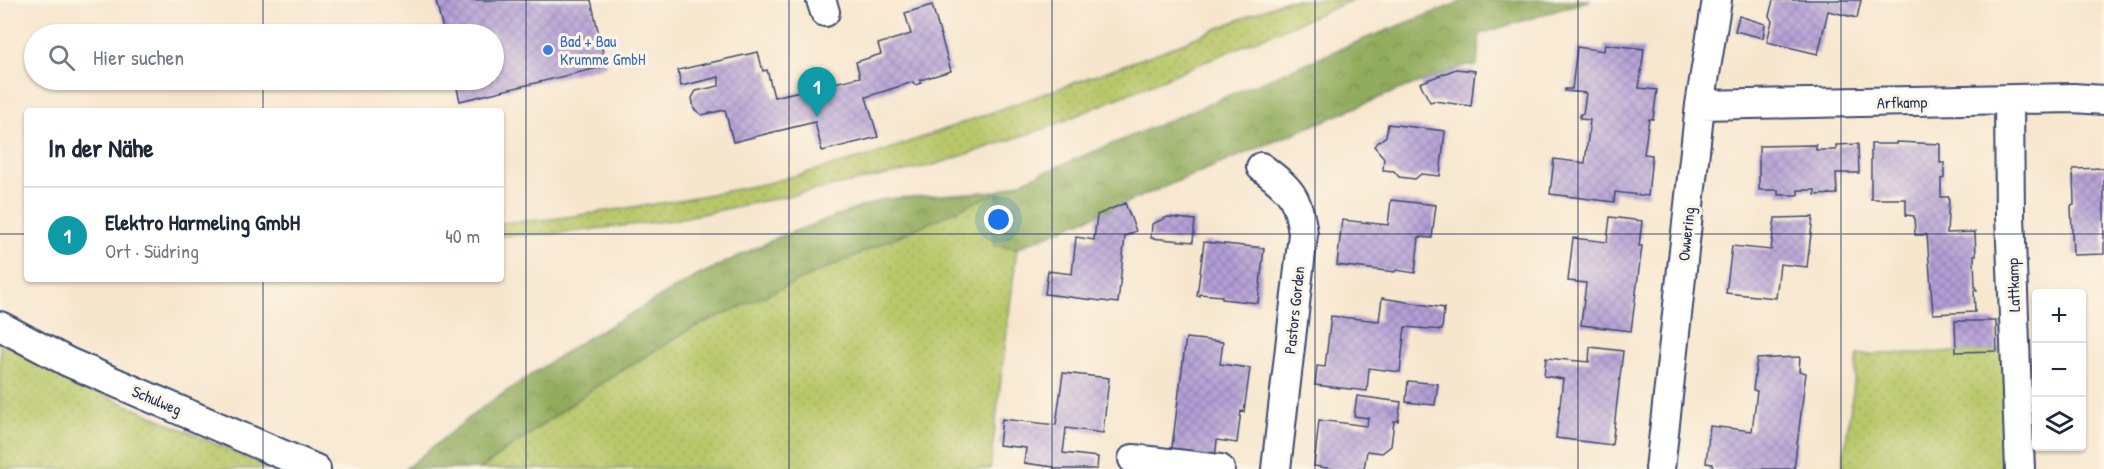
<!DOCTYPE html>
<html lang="de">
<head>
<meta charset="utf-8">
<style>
	:root { --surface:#fff; --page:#f2f2f3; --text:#1f2937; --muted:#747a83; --line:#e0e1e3; --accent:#7c3aed }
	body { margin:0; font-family:"Patrick Hand",sans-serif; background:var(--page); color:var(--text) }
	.controls { position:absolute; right:18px; bottom:18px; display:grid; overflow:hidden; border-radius:6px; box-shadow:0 2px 4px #0004 }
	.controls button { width:54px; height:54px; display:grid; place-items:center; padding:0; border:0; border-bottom:2px solid var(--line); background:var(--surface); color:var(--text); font:30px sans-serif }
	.you { position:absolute; left:999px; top:220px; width:21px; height:21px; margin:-15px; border:4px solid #fff; border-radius:50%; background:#1a73e8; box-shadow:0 0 0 9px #1a73e833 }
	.badge { display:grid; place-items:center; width:39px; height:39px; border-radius:50%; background:var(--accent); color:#fff; font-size:20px; font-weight:700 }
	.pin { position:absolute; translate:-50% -50px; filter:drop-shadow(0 2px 3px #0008) }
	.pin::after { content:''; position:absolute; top:32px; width:21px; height:18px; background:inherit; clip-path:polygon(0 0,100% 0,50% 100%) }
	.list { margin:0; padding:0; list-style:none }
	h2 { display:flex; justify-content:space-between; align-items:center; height:78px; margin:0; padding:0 24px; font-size:26px }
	h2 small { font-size:20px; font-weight:400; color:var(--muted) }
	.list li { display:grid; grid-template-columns:39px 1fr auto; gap:18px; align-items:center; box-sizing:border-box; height:96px; padding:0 24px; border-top:2px solid var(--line) }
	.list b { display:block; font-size:22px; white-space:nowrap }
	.list p { margin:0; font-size:20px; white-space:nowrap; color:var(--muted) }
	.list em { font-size:20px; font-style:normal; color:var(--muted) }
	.icon { flex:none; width:33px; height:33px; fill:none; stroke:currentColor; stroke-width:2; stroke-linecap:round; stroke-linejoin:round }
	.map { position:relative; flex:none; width:2104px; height:469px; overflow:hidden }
	.search { position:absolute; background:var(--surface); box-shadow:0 2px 4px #0004; left:24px; top:24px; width:480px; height:66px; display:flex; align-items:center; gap:15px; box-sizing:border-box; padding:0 21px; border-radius:33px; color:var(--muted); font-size:22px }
	.panel { position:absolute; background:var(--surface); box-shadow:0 2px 4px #0004; left:24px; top:108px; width:480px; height:174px; border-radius:6px }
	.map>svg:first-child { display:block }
	.grass { fill:url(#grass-dots); stroke:#6a7b64; stroke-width:1.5 }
	.forest { fill:url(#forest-crowns); stroke:#566e5e; stroke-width:1.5 }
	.building { fill:url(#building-cross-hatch) }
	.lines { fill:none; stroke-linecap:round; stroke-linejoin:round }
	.street-casing { stroke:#3c4a6f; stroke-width:32 }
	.street { stroke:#fff; stroke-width:28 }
	.grid { fill:none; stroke:#1b2f5e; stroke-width:1.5; stroke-opacity:0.55 }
	.shop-dot { fill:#3f7fe0; stroke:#fcf5e5; stroke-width:2 }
	.labels { text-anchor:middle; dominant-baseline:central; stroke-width:6; stroke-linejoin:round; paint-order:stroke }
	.shop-label { font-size:16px; fill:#366cbe; stroke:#fcf5e5; text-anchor:start }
	.street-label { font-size:16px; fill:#1b2f5e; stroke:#fcf5e5 }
</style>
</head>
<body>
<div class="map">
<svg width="2104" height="469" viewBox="0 0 2104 469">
	<defs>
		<pattern id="grass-dots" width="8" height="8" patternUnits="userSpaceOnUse" patternTransform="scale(1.5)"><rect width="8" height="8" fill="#b8c769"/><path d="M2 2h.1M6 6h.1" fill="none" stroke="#9eab5d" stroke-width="1.8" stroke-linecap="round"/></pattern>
		<pattern id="forest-crowns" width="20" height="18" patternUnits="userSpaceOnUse" patternTransform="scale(1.5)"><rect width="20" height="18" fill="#92ac5d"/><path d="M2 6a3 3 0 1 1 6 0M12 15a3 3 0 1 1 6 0" fill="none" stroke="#768c50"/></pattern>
		<pattern id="building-cross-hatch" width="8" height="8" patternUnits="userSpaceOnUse" patternTransform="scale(1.5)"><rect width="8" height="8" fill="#b49fd6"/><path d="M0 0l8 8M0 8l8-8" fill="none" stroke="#9282b1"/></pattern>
	</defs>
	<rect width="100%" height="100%" fill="#fcf5e5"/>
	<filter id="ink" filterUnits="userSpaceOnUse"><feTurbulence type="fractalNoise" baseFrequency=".0167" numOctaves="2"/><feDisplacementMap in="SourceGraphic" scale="12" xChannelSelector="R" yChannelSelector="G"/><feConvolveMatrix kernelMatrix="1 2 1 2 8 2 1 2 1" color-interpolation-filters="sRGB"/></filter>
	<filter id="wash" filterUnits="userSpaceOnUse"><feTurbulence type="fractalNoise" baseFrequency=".008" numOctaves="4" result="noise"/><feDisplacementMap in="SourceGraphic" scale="24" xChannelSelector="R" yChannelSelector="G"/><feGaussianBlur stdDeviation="1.35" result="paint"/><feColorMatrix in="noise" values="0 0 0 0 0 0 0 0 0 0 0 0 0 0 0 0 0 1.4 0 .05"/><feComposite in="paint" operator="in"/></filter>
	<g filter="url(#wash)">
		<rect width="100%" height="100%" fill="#f7e6ce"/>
		<path class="grass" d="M1287,0H1352L1049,127L934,165L673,220L561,233L501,236V223L553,219L674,201L764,184L873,155L1163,51Z
			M999,191L993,245L1017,248L990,469H480L597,386L690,329Z
			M0,341L68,379L273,469H0Z
			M2004,350L2008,469H1842L1858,355Z"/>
		<path class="forest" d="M1466,0H1591L1480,34L1477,66L1466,65L1398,90L1017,248L993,245L998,192L690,329L597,386L480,469H405L484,406L581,342L699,275L779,237L883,199L999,191L1364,39Z"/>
		<g id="blocks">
			<path class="building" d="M436,0H591L606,66L460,101L455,80H494V34H444Z
				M1773,0H1861L1857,18L1828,11L1818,54L1767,42L1772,21L1769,16Z
				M932,5L951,71L920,80L921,83L915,85L913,82L866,97L878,137L822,151L815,122L733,142L725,110L702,115L694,109L692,98L696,91L719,86V77L681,86L678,70L758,52L763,71L767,70L774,97L860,77L856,62L881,54L878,44L911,34L905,13Z
				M1739,16L1765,24L1763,38L1735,31Z
				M1605,44L1644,49L1639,88L1657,90L1653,119H1649L1644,154L1652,155L1648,196L1615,192L1614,202L1550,194L1554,159L1585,163L1590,120L1580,119V114H1583L1586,93L1565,91V89H1572L1577,47L1604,51Z
				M1456,69L1475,71L1471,106L1434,101L1430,102L1420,83Z
				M1388,124L1445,131L1440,176L1421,174L1415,179L1399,177L1394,171L1383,170L1384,158L1374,146L1386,136Z
				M1896,142L1940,144V163H1944V178L1941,179V197H1949L1947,233L1975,232L1976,255H1974L1975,288L1977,290H1974L1975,312L1933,314L1927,235H1915L1914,216L1906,215V199H1871V144H1896Z
				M1858,144L1859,173H1836L1837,194L1815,195V190H1798V195H1778V190H1759V146L1816,145V150H1836V145Z
				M2104,168V254L2073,255L2071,206L2074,205L2073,169Z
				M1391,200L1436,205L1432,238L1419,237L1415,273L1396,270L1395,272L1337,265L1342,220L1388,225Z
				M1125,203L1136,231L1125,236L1118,303L1045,294L1048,271L1072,274L1076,237L1094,240L1097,215Z
				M1168,217L1195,220L1193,242L1151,238L1152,224Z
				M1610,217L1642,221L1639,246H1642L1631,331L1581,325L1586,283L1568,281L1573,238L1607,242Z
				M1813,217L1807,267L1780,264L1776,298L1726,293L1732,246L1771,250L1775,218Z
				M1204,242L1264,248L1258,303L1222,299V296L1200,294V296H1197Z
				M1382,298L1444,308L1442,330L1405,327L1400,372L1369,368L1367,391L1315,385L1317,366L1325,367L1331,316L1379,321Z
				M1955,321H1996L1997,351L1956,352Z
				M1186,338L1223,342L1220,364L1250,368L1244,412L1241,411L1237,443L1217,440L1215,460L1171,455Z
				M1590,347L1623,351L1612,445L1556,438L1563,379L1544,376L1546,358L1589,362Z
				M1800,357L1799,371L1806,373L1794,469H1713V464L1706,463L1710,426L1752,431L1757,391L1753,390L1757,359Z
				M1063,373L1109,378L1103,433L1066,428L1063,453L1098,457L1097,469H1054V467L1024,463L1026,448L999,445L1002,419L1056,425Z
				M1408,381L1438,384L1435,405L1406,402Z
				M1357,396L1401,402L1398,421H1394L1391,446L1382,453L1367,451L1364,469H1334L1314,466L1319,420L1367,426L1368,418L1354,416Z"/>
		</g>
	</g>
	<g filter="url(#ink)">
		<use href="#blocks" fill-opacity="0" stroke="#3c4a6f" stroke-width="1.5"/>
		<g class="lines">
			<g class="street-casing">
				<path id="street" d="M821,0L825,12
					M2009,100L2010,216L2020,469
					M1700,105L2073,98L2104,100
					M1261,167C1291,190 1298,196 1303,234L1276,469
					M0,326L68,362L316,469
					M1133,459L1220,469
					M1660,469L1700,105L1717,0"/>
			</g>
			<use href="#street" class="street"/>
		</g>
	</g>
	<path class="grid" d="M263,0V34M526,0V469M789,0V469M1052,0V469M1315,0V469M1578,0V469M1841,0V469M263,80V111M0,234H27M501,234H2104M263,279V469"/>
	<circle class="shop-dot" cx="548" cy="50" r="6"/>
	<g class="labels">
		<g class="shop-label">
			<text x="560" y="41">Bad + Bau<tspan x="560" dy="18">Krumme GmbH</tspan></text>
		</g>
		<g class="street-label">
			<text transform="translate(1902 102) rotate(-1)">Arfkamp</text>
			<text transform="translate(1686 234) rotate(-84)">Owwering</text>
			<text transform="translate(2013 285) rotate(-92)">Lattkamp</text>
			<text transform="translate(1294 310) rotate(-84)">Pastors Gorden</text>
			<text transform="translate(157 400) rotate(23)">Schulweg</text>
		</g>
	</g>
</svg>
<div class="controls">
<button>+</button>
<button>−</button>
<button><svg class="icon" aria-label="layers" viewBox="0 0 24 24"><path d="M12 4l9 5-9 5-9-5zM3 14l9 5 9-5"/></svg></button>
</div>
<div class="you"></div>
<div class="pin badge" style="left:817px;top:117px;background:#0f9aa8">1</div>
<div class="search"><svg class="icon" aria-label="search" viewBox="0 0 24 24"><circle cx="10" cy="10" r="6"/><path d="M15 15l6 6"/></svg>Hier suchen</div>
<section class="panel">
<h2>In der Nähe<small></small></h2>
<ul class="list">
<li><span class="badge" style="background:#0f9aa8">1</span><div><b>Elektro Harmeling GmbH</b><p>Ort · Südring</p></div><em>40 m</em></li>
</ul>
</section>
</div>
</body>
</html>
